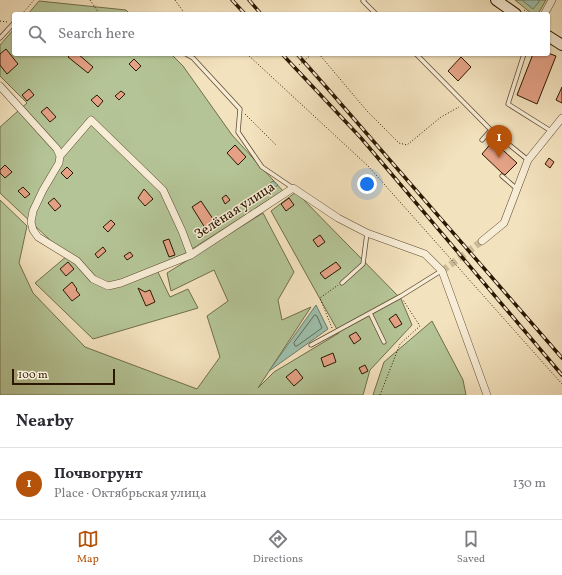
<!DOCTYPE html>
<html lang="en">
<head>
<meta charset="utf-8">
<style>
	:root { --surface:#fff; --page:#f7f7f7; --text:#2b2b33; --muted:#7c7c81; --line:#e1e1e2; --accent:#b45309 }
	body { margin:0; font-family:Vollkorn,serif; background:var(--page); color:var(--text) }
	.scale { position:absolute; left:12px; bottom:10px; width:103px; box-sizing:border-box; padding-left:4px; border:2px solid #2c1800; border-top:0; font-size:11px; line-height:14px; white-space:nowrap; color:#2c1800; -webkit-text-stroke:3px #f7ecd5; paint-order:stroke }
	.you { position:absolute; left:367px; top:184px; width:14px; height:14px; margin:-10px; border:3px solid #fff; border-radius:50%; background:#1a73e8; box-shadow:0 0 0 6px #1a73e833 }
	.badge { display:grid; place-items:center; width:26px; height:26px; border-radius:50%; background:var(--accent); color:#fff; font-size:13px; font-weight:700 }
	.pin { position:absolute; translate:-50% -33px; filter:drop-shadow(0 1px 2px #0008) }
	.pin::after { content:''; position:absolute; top:21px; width:14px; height:12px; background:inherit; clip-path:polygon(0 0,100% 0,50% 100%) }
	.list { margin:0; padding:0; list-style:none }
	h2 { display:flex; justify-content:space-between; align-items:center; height:52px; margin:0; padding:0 16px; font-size:17px }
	h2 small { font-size:13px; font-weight:400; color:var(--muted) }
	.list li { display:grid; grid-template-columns:26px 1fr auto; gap:12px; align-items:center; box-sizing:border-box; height:72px; padding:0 16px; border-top:1px solid var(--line) }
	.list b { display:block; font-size:15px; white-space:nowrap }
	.list p { margin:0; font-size:13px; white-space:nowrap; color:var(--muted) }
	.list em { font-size:13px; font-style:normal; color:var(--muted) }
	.icon { flex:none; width:22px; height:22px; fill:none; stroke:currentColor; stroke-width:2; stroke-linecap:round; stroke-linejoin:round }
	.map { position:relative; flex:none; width:562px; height:395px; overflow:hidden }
	.search { position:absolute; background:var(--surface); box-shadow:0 1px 3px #0004; left:12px; right:12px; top:12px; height:44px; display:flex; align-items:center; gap:10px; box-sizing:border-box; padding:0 14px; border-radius:4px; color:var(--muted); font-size:15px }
	.sheet { height:124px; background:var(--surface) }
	nav { display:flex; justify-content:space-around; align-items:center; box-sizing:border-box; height:56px; border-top:1px solid var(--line); background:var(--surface); font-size:11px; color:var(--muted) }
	nav a { display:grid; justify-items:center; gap:2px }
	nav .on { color:var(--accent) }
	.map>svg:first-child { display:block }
	.green { fill:#b4c496; stroke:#706e4b }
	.water { fill:#9dbfac; stroke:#707c67 }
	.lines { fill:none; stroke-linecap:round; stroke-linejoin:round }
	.shore { stroke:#646c56; stroke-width:1 }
	.building { fill:#e4a185; stroke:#2c1800 }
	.street-tunnel { stroke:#cbba98; stroke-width:7; stroke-dasharray:7 3.5; stroke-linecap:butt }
	.lane-casing { stroke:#5e4a30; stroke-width:5 }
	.street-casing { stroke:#5e4a30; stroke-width:8 }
	.secondary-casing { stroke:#2c1800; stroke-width:12 }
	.path { stroke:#2c1800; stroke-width:1; stroke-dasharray:1 2; stroke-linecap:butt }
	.lane { stroke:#f7ecd5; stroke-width:3.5 }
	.street { stroke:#f7ecd5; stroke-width:7 }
	.secondary { stroke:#f7ecd5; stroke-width:10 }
	.rail-casing { stroke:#2c1800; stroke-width:3.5 }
	.rail { stroke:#f7ecd5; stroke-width:2; stroke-dasharray:6; stroke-linecap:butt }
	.labels { text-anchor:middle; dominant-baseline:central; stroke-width:3; stroke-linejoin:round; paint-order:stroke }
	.street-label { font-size:14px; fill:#2c1800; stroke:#f7ecd5 }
</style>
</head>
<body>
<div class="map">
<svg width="562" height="395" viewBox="0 0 562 395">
	<rect width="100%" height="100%" fill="#f3e2be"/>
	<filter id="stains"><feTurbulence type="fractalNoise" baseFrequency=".005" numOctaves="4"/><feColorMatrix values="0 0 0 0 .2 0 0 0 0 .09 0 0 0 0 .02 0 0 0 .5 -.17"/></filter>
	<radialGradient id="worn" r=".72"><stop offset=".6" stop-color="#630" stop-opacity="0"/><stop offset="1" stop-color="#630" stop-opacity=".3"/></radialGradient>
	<path class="green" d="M515,0H546L538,14H532Z
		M39,1L126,10L130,14H28Z
		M14,29V54H171L183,66L232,135L283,191L184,254L155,266L170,297L188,289L198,308L93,339L35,283L67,256L0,193V127L27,103L0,76V45Z
		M296,192L401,299L412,325L370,370L363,395H0V200L27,226L19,263L33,293L85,347L197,389L220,357L207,316L228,301L214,270L171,291L167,273L263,213L294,272L278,300L282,320L311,307L258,388L274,372L339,333L271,211Z
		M432,321L463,380L466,395H373L384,362Z"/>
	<path class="water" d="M522,0H539V2L533,9Z
		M273,181L278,185L266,195L261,191Z
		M316,305L328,329L269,371Z"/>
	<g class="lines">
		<path class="shore" d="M315,315L317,316L322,328L297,346H295L294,343Z"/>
	</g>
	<path class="building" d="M6,49L18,64L7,74L0,65V54Z
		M548,53L556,56L537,104L517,95L533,54H548Z
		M71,54H78L93,67L88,73L68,57Z
		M461,57L471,67L458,81L448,71Z
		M134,59L141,66L136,71L129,64Z
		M562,87V103L556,100Z
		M29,89L34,95L27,101L22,95Z
		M121,91L125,94L119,100L115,96Z
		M97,95L103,101L98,107L91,100Z
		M47,107L56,117L50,122L41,112Z
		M493,141L517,163L505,175L502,173L482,154Z
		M235,145L246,157L238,165L227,153Z
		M549,158L554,162L550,168L545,164Z
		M5,165L12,172L5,178L0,173V170Z
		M67,167L73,173L67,179L61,173Z
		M23,187L30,194L25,198L18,191Z
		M144,189L153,199L145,206L138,198Z
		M226,195L230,200L225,204L222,198Z
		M54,198L61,206L55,211L48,203Z
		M289,198L294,205L286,211L281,204Z
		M201,201L217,225L207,231L192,207Z
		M111,220L115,224L108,232L103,227Z
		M320,235L325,242L318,247L313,240Z
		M169,239L175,255L169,257L163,241Z
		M103,247L106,251L98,258L95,254Z
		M130,252L133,256L127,260L124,256Z
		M68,262L74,269L66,276L60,269Z
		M336,262L341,268L325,279L320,273Z
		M72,282L77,289L76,290L80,295L72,301L63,290Z
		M138,288L145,292L150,290L155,302L146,306Z
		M396,314L402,324L395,328L389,319Z
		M356,332L361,339L354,344L349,336Z
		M333,353L336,362L324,367L321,358Z
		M365,365L368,371L362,374L359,368Z
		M296,369L303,378L294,386L286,377Z"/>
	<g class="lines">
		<path class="street-tunnel" d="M442,271L482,241"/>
		<g class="lane-casing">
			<path id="lane" d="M364,0L363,1L376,14
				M0,38L14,23
				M186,54L193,58L240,109L238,132L262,167L293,188
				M416,54L491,130L528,160
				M524,54L508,104L551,131
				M482,140L491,130
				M502,176L517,189
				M342,283L363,264L367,233
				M370,313L384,342
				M311,345L401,296L441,271"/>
		</g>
		<g class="street-casing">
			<path id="street" d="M545,13L552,0
				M0,86L57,149L60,156L59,163L43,190L33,211L31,222L33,230L38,237L77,261L93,279L108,286L121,283L191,255L293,188L338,218L367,233L425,254L442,271L487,395
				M60,156L91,120L163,190L182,231L191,255
				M482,241L504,223L528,160L562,118"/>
		</g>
		<g class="secondary-casing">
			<path id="secondary" d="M496,0L516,14
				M548,36L562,45"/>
		</g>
		<path class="path" d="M90,0L99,13
			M175,0L185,14
			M524,10L529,14
			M22,14L34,0
			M0,21L7,22
			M247,54L368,166L562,384
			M319,54L367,111L399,143L407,145L441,117L459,107
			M299,65L312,54
			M245,114L276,145
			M332,328L320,298L338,285
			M380,395L400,344L420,326L403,300"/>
		<use href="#lane" class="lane"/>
		<use href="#street" class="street"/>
		<use href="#secondary" class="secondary"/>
		<g class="rail-casing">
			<path id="rail" d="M232,0L245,14
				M249,0L261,14
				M282,54L361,138L562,375
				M297,54L328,89L562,358"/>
		</g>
		<use href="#rail" class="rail"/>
	</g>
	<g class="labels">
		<g class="street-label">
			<text transform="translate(235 211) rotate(-33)">Зелёная улица</text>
		</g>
	</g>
	<rect width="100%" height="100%" filter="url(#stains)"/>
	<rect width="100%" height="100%" fill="url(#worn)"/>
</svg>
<div class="scale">100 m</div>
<div class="you"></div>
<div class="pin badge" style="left:499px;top:158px">1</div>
<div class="search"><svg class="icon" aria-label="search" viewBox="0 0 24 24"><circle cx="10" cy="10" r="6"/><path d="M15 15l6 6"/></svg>Search here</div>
</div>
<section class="sheet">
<h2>Nearby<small></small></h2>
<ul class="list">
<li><span class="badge">1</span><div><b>Почвогрунт</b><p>Place · Октябрьская улица</p></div><em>130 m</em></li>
</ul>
</section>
<nav>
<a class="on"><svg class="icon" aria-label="map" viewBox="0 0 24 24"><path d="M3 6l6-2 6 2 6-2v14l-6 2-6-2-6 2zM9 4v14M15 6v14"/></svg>Map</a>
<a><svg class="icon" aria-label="directions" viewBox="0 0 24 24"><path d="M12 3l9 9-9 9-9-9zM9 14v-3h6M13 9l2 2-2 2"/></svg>Directions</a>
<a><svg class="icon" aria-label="saved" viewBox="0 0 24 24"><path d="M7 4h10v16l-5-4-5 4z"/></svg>Saved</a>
</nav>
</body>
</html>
